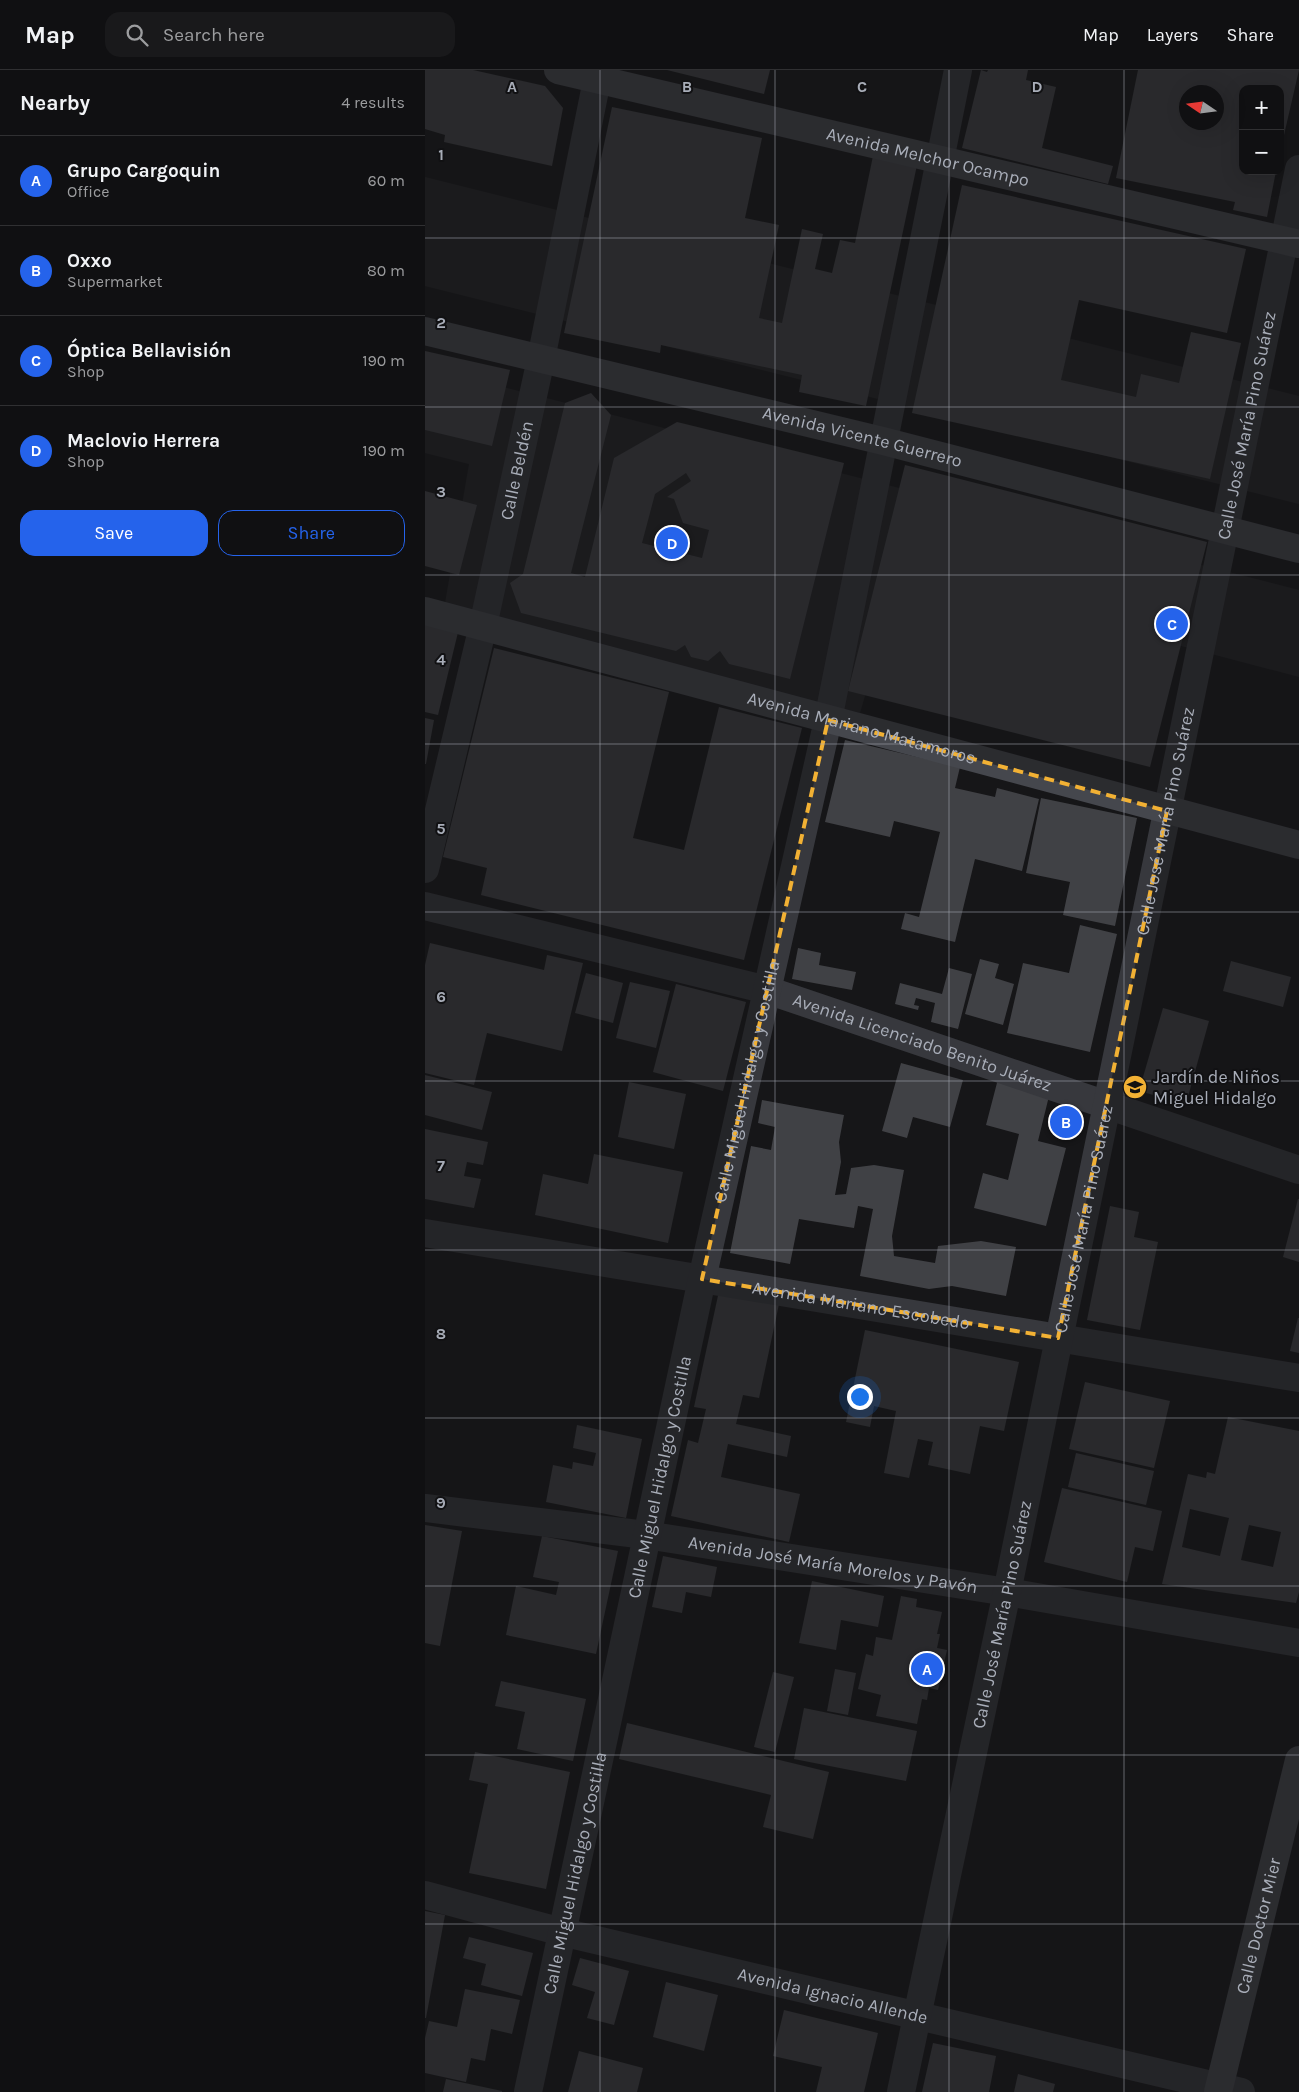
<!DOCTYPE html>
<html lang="en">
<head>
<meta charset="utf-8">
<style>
	:root { --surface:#101012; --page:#19191b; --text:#f1f3f6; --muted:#9c9d9f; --line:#303032; --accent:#2563eb }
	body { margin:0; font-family:Karla,sans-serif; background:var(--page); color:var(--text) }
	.controls { position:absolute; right:15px; top:15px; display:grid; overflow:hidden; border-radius:10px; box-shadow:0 5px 20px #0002 }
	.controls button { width:45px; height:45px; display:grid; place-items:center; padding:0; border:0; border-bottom:1px solid var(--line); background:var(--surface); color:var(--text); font:25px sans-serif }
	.compass { position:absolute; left:754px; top:15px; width:45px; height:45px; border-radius:50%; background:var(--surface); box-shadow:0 5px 20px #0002; rotate:283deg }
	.you { position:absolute; left:434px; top:1326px; width:18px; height:18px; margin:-12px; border:4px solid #fff; border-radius:50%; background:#1a73e8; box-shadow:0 0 0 8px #1a73e833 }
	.badge { display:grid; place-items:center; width:32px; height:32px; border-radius:50%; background:var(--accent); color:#fff; font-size:16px; font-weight:700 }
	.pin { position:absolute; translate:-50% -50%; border:2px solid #fff; box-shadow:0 1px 5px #0006 }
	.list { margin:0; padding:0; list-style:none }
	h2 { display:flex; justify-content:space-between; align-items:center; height:65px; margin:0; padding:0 20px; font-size:21px }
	h2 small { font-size:16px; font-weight:400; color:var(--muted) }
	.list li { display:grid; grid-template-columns:32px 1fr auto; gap:15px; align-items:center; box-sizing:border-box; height:90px; padding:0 20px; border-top:1px solid var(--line) }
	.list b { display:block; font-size:19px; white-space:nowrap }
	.list p { margin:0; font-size:16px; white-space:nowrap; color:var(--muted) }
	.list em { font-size:16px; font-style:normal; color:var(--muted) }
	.actions { display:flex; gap:10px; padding:15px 20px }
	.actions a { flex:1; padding:11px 0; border:1px solid var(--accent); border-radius:15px; text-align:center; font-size:18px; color:var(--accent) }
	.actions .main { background:var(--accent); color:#fff }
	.icon { flex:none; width:28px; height:28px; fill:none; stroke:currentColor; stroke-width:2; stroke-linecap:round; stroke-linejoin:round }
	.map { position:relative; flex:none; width:874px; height:2022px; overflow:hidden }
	header { display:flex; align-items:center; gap:30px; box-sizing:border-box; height:70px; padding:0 25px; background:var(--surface); border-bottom:1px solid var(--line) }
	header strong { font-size:24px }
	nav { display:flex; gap:28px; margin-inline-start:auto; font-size:18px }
	.search { width:350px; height:45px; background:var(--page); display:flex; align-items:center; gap:12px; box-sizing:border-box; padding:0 18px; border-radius:15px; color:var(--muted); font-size:19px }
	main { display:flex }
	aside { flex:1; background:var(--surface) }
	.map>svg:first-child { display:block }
	.built { fill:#222225 }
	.building { fill:#404145; fill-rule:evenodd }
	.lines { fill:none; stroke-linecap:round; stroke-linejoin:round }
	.street { stroke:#37383d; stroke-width:28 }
	.secondary { stroke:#45474d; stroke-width:28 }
	.marked { fill:none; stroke:#f2b134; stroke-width:4; stroke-dasharray:10 6; stroke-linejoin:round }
	.grid { fill:none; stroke:#a8adb8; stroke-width:1; stroke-opacity:0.55 }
	.labels { text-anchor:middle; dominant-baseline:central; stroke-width:4; stroke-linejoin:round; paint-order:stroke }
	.street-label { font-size:18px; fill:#a8adb8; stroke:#111113 }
	.poi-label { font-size:18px; fill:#a8adb8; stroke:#111113; text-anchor:start }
	.grid-label { font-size:16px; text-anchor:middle; font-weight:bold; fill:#a8adb8; stroke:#111113; stroke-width:4; stroke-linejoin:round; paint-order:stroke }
</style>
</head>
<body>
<header>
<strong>Map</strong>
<div class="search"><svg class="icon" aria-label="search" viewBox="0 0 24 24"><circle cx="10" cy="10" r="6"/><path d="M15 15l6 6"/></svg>Search here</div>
<nav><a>Map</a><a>Layers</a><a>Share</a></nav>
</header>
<main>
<aside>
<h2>Nearby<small>4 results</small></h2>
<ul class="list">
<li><span class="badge">A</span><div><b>Grupo Cargoquin</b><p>Office</p></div><em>60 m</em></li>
<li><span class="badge">B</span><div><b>Oxxo</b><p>Supermarket</p></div><em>80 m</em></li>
<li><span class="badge">C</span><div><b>Óptica Bellavisión</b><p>Shop</p></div><em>190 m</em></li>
<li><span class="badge">D</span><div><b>Maclovio Herrera</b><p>Shop</p></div><em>190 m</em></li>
</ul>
<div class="actions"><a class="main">Save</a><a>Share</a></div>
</aside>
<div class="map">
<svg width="874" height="2022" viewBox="0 0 874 2022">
	<rect width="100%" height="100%" fill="#161618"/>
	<path class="built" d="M0,107L874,326V434L0,216Z
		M0,297L874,520V607L476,502L435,643L19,539L44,394L0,383Z"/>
	<path class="building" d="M0,0H48L120,16L138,38L127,96L19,72L20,65L0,59Z
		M242,0H345L339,24Z
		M556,0L562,2L563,0H603L601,10L631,17L617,78L688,96L683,114L537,78Z
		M713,0H874L856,78L855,19H818V101H851L842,147L808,140L810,132L691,108ZM762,22H792V52H762Z
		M187,37L337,68L320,148L354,155L334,248L357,253L377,159L398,164L390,199L407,203L415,170L430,173L448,86L492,95L441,336L374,322L377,305L236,275L235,283L139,263Z
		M537,115L821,179L802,263L654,230L636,310L711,327L716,304L754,313L766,262L816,273L785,409L487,343Z
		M0,281L85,300L67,376L0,360Z
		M166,323L186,345L146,503L160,507L189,388L252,352L419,393L365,609L304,594L295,581L283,591L266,587L260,575L251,581L96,543L85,513L98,504L140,333ZM261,403L266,411L242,427L249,429L258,453L284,460L277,488L217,473L230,424Z
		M480,395L782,472L725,697L423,621Z
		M0,421L52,435L34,505L0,496Z
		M0,545L35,554L13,645L0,642Z
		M69,578L244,622L208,768L259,780L294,637L377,658L319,890L56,825L62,798L18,787Z
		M0,648L9,650L1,694H0Z
		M420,670L535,697L530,718L570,727L572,718L614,729L597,801L550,789L530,872L476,859L480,843L494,847L515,762L469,751L465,767L400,752Z
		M616,728L712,748L690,856L638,845L645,812L601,803Z
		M655,855L692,864L665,982L582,963L598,893L644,903Z
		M5,873L119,900L122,885L158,893L137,981L62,963L49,1015L0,1003V895Z
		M373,878L396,883L394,895L431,902L427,920L367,909Z
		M555,889L574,894L570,908L589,914L578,955L540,944Z
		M806,891L866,907L858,937L798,921Z
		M524,898L547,904L533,959L506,952L510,933L491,928L489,935L494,936L493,940L470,934L475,913L517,924Z
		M161,903L198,913L188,953L150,943Z
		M205,912L245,921L231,978L191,968Z
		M251,914L321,932L298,1021L228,1002Z
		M738,938L784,951L761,1034L714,1021Z
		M476,993L538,1010L525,1057L488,1047L482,1068L457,1061Z
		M0,1005L67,1022L57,1060L0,1045Z
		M573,1009L625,1022L613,1071L641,1078L621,1156L549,1138L558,1103L583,1110L594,1064L561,1055Z
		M204,1012L261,1024L249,1079L193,1067Z
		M337,1030L419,1045L414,1072L416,1092L410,1125L421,1124L426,1098L449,1095L479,1100L467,1166L469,1186L510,1193L513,1176L556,1171L591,1177L581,1226L527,1216L504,1219L435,1206L448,1139L433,1136L429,1158L374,1149L365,1194L305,1183L326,1076L346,1080L350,1057L333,1053Z
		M0,1059L63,1072L58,1095L42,1092L39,1106L56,1109L49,1138L0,1129Z
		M169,1084L258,1102L243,1173L110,1145L118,1104L163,1114Z
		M873,1129H874V1192L858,1187Z
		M685,1136L714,1142L709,1167L733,1172L715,1260L662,1250Z
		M294,1221L354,1234L334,1328L318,1325L311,1354L366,1366L362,1387L303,1374L296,1407L375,1424L364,1472L246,1446L263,1370L273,1373L281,1339L269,1337Z
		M873,1248H874V1283L865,1281Z
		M440,1260L594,1292L579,1361L555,1356L545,1404L503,1395L508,1372L493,1369L484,1408L459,1403L471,1341L449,1336L445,1357L421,1352Z
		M660,1312L745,1331L729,1398L644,1379Z
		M803,1347L874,1361V1522L871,1533L737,1514L763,1404L781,1408L782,1402L790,1404ZM765,1439L804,1448L795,1486L757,1477ZM824,1455L856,1462L848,1497L816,1490Z
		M152,1355L217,1369L201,1448L121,1432L128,1395L147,1399L148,1392L168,1396L171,1383L148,1378Z
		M651,1383L729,1401L721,1435L643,1417Z
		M637,1418L737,1441L728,1481L710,1477L702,1512L619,1492Z
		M0,1455L37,1461L15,1576L0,1573Z
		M117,1466L193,1481L171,1584L81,1565L91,1516L131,1525L134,1512L108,1507Z
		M238,1486L292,1497L286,1527L261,1522L257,1543L227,1537Z
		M387,1511L459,1526L453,1557L416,1550L411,1580L374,1573Z
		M476,1526L492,1529L491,1537L517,1542L512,1564H515L512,1578L522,1580L513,1620L504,1618L502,1630L497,1629L492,1654L451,1646L456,1625L433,1619L441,1584L448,1586L451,1567L467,1570Z
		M410,1599L431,1603L423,1645L402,1641Z
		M348,1602L369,1607L350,1682L329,1677Z
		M76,1611L161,1629L148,1691L92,1679L100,1642L70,1636Z
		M379,1638L492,1661L481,1711L369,1689Z
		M202,1653L404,1702L388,1769L338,1757L346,1725L194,1689Z
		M50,1682L145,1702L121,1819L44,1803L63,1714L44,1710Z
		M0,1841L20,1845L1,1948H0Z
		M44,1867L108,1883L97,1926L56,1915L61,1894L38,1888Z
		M155,1888L204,1901L189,1955L162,1948L170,1922L147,1915Z
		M241,1912L293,1925L279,1981L228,1967Z
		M40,1919L95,1930L87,1964L66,1959L60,1991L46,1988L41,2012L0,2003V1968L4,1951L32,1957Z
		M359,1940L453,1963L439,2022H391L397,1997L348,1986Z
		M508,1973L571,1986L564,2022H497Z
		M154,1981L218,1998L212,2022H143Z
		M593,2004L630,2014L628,2022H589Z
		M21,2009L77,2021V2022H18Z"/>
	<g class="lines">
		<g class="street">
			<path id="s1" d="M0,799L58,556L116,289L174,0"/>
			<path id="s2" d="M0,836L342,920L874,1100"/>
			<path id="s3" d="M0,1163L874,1308"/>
			<path id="s4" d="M0,1438L221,1465L582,1522L874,1573"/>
			<path id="s5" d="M0,1825L137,1862L816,2022"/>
			<path id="s6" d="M103,2022L277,1209L403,650L533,0"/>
			<path id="s7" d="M476,2022L582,1522L874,99"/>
		</g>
		<g class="secondary">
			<path id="s8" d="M133,0L874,174"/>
			<path id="s9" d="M0,261L458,371L874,479"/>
			<path id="s10" d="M0,541L874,775"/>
			<path id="s11" d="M793,2022L874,1690"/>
		</g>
	</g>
	<path d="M0 0H874V2022H0ZM403,650L742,741L633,1268L277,1209Z" fill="#161618" fill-opacity=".55" fill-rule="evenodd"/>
	<path class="marked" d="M403,650L742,741L633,1268L277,1209Z"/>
	<path class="grid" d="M175,0V2022M350,0V2022M524,0V2022M699,0V2022M0,168H874M0,337H874M0,505H874M0,674H874M0,842H874M0,1011H874M0,1180H874M0,1348H874M0,1516H874M0,1685H874M0,1854H874"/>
	<defs>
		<g id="school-disc" transform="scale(1.25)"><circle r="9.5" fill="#f2b134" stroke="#111113"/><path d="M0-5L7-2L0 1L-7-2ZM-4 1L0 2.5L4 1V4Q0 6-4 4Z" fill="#111"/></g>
	</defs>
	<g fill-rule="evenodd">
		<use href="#school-disc" x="710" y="1017"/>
	</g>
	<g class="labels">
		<g class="street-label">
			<text stroke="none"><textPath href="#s8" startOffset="380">Avenida Melchor Ocampo</textPath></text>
			<text stroke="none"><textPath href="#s7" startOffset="1702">Calle José María Pino Suárez</textPath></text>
			<text stroke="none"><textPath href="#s9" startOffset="450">Avenida Vicente Guerrero</textPath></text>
			<text stroke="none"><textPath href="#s1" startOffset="409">Calle Beldén</textPath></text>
			<text stroke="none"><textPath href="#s10" startOffset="452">Avenida Mariano Matamoros</textPath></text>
			<text stroke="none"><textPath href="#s7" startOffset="1298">Calle José María Pino Suárez</textPath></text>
			<text stroke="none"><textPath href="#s2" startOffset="516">Avenida Licenciado Benito Juárez</textPath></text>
			<text stroke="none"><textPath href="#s6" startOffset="1034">Calle Miguel Hidalgo y Costilla</textPath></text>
			<text stroke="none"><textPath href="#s7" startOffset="892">Calle José María Pino Suárez</textPath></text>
			<text stroke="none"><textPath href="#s3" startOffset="442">Avenida Mariano Escobedo</textPath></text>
			<text stroke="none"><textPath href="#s6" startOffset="629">Calle Miguel Hidalgo y Costilla</textPath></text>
			<text stroke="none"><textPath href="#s4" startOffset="412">Avenida José María Morelos y Pavón</textPath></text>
			<text stroke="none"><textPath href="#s7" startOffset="488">Calle José María Pino Suárez</textPath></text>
			<text stroke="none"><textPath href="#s6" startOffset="224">Calle Miguel Hidalgo y Costilla</textPath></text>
			<text stroke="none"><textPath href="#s11" startOffset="171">Calle Doctor Mier</textPath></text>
			<text stroke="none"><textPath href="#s5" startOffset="420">Avenida Ignacio Allende</textPath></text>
		</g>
		<g class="poi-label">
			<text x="728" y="1007">Jardín de Niños<tspan x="728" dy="21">Miguel Hidalgo</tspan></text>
		</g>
	</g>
	<g class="grid-label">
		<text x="87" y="22">A</text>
		<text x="262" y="22">B</text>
		<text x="437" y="22">C</text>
		<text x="612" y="22">D</text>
		<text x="16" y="90">1</text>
		<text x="16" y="258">2</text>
		<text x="16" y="427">3</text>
		<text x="16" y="595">4</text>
		<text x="16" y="764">5</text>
		<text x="16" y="932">6</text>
		<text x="16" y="1101">7</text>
		<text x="16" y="1269">8</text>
		<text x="16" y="1438">9</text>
	</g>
</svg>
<div class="controls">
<button>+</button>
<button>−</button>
</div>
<svg class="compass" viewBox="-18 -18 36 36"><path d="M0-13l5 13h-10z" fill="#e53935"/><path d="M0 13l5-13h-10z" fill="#9c9d9f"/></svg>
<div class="you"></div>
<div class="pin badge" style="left:502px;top:1599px">A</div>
<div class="pin badge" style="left:641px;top:1052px">B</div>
<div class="pin badge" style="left:747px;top:554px">C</div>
<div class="pin badge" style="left:247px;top:473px">D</div>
</div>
</main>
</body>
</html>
